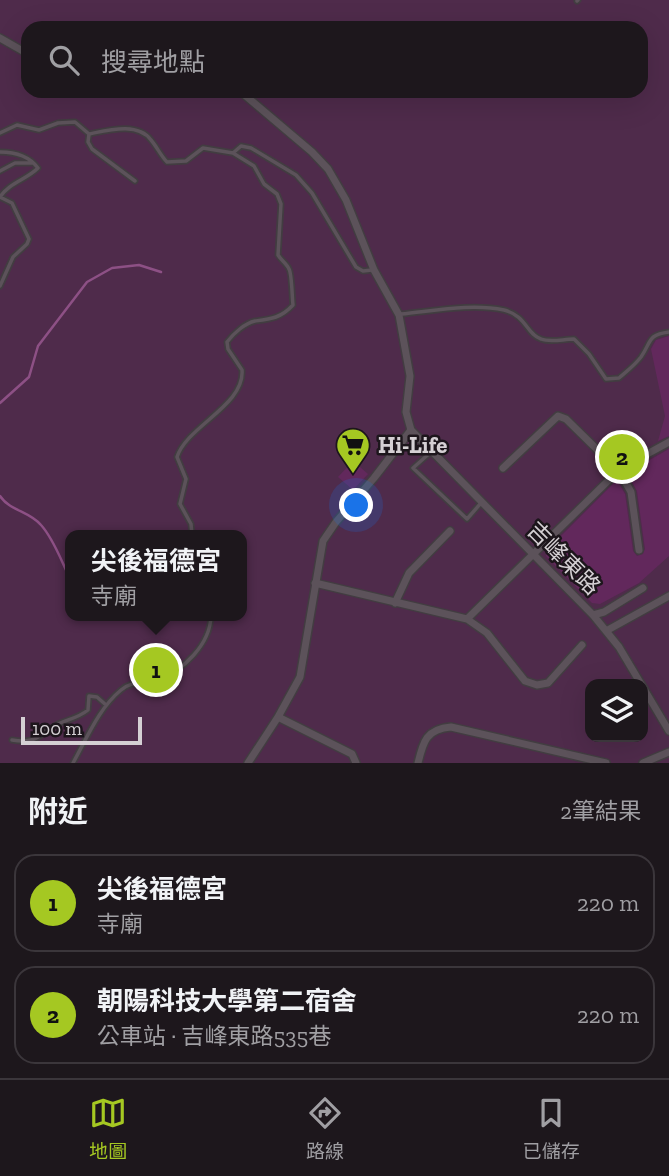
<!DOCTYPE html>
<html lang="zh-TW">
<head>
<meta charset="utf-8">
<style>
	:root { --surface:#1d171c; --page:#2a2429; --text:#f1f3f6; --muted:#a09fa3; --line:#3b363b; --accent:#a5c822 }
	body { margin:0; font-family:"Zilla Slab","Noto Sans TC",serif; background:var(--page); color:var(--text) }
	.controls { position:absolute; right:21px; bottom:21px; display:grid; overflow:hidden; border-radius:14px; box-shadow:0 7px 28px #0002 }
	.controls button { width:63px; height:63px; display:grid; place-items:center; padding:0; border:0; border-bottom:2px solid var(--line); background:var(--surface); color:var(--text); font:35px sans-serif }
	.scale { position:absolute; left:21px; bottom:18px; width:121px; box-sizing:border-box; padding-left:7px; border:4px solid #d5d0d4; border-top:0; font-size:19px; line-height:24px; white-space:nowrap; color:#d5d0d4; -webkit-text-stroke:5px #1d161c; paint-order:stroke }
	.you { position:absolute; left:357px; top:506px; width:24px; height:24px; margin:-18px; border:5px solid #fff; border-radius:50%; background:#1a73e8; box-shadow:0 0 0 10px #1a73e833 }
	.badge { display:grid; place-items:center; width:46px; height:46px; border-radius:50%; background:var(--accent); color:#111; font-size:23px; font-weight:700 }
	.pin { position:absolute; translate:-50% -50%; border:4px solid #fff; box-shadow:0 2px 7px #0006 }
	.popup { position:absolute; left:65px; top:530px; width:182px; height:91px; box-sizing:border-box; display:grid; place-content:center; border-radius:14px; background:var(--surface); filter:drop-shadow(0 2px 5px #0005); font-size:23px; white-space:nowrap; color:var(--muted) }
	.popup b { font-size:26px; color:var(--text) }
	.popup::after { content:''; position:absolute; left:50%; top:100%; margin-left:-14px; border:14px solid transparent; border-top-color:var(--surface) }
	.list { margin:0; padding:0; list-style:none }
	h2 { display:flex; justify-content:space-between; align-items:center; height:91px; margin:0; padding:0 28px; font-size:30px }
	h2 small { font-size:23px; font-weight:400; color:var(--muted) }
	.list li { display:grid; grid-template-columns:46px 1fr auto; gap:21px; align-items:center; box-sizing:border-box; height:98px; margin:0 14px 14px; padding:0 14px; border:2px solid var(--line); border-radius:21px }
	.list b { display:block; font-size:26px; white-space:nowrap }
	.list p { margin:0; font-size:23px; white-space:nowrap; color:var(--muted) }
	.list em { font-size:23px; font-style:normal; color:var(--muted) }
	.icon { flex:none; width:38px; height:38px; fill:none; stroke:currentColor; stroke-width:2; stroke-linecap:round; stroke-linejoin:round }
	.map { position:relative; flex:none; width:669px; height:763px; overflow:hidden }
	.search { position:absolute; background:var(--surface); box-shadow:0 7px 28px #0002; left:21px; right:21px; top:21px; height:77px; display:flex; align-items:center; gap:18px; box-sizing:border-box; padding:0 24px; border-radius:21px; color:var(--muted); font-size:26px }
	.sheet { height:315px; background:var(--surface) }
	nav { display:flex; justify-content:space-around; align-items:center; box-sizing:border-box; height:98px; border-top:2px solid var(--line); background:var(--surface); font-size:19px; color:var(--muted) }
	nav a { display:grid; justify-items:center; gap:4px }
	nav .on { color:var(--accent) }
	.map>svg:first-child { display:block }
	.green { fill:#4f2b4b; fill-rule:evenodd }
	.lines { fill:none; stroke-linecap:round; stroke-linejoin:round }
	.stream { stroke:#8d5085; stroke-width:2.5 }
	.building { fill:#62285c }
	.lane-casing { stroke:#423d41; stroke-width:7 }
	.street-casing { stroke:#423d41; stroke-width:10 }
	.lane { stroke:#5c525a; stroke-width:3.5 }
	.street { stroke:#5c525a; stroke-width:7 }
	.labels { text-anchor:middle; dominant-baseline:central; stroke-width:5; stroke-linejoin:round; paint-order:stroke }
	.poi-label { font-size:23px; font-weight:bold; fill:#d5d0d4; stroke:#1d161c; text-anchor:start }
	.street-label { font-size:23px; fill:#d5d0d4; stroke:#1d161c }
</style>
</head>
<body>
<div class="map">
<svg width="669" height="763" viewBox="0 0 669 763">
	<rect width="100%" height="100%" fill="#271f25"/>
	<path class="green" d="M0,0H669V763H0ZM28,28H641V91H28ZM70,535H242V616H70ZM590,684H643V737H590Z"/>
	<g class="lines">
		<path class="stream" d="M0,403L29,377L38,346L87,282L112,268L139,265L161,272
			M0,496C10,511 29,511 41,525C52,537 59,555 66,570L70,572"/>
	</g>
	<path class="building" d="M669,336V436L658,441L665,416L651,349L656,340Z
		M669,449V556L639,583L600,604L592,603L546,556V551L617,480L625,494L633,551L637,556L643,554L645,549L637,491L627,473Z
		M353,461L368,474L353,490L338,477Z"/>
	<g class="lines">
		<g class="lane-casing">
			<path id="lane" d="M577,1L578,0
				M0,133L17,125L39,130L58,123L75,122L89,134C109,130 138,122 151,140C157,147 161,156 167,162L186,161L203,148L233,153L254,166L264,184L277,194L281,204L278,255C281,260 287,264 289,269C292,274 292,298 293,305C281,318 271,319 255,321C245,323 233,334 227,342L228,349L242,370C245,405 187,426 177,457L186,479L180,504L191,524L192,535
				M89,134L88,142L92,149L135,181
				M0,152C14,152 29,156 38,168C26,180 10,182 0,197L12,203L29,239L27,244L13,257L0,286
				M233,153L241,146L251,148L296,175L312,193L356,267L363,271L372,270
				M0,171L15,163H33
				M401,314C433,311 472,303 504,310C527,316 526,334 541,339C551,343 563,339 574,339L589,354L606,379L619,378C627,371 635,365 641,357C652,341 647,335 669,332
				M431,452L413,468L467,519L481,503
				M12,740C38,744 38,735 58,724C69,719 78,718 88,710L89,696L97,697L106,705
				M73,763C87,738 99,708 121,690C131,681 145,683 157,679C184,671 210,644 211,616"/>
		</g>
		<g class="street-casing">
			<path id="street" d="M0,38L28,54
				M240,91L312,152L328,169L346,200L374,270L399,315L410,376L406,412L411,430L593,615L619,647L669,731
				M503,468L558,416L566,419L619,471L631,492L639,550
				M315,583L467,619L487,633L525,681L537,685L548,683L582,645
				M395,603L409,573L450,531
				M593,615L604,612L643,588
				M467,619L615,474L627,465L669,442
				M606,631L669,596
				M278,717L352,754L356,763
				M248,763L278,717L300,677L323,541L336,522L374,478L411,430
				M418,763C423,742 426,729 451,727L606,763
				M643,763L669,752"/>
		</g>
		<use href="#lane" class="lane"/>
		<use href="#street" class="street"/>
	</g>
	<defs>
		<g id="supermarket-pin" transform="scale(1.75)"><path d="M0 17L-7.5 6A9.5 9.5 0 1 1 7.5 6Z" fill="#a5c822" stroke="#1d161c"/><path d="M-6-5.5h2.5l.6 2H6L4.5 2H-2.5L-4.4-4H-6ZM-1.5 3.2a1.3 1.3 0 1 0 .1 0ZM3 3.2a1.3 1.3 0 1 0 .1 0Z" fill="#111"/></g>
	</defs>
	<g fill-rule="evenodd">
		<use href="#supermarket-pin" x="353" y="445"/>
	</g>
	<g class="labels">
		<g class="poi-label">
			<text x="378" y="445">Hi-Life</text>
		</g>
		<g class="street-label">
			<text transform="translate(564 558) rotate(45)">吉峰東路</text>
		</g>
	</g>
</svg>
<div class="controls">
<button><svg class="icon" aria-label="layers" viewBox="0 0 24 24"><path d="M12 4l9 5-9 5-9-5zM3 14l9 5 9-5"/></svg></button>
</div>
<div class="scale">100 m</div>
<div class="you"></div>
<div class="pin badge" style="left:156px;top:670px">1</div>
<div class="popup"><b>尖後福德宮</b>寺廟</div>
<div class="pin badge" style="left:622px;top:457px">2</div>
<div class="search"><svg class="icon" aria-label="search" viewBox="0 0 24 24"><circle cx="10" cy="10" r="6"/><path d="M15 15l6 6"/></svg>搜尋地點</div>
</div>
<section class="sheet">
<h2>附近<small>2筆結果</small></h2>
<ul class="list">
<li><span class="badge">1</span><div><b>尖後福德宮</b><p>寺廟</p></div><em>220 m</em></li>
<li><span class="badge">2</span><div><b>朝陽科技大學第二宿舍</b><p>公車站 · 吉峰東路535巷</p></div><em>220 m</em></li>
</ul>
</section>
<nav>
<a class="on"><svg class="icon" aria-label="map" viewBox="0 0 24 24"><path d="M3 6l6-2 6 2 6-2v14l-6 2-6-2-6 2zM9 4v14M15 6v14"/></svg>地圖</a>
<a><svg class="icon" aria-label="directions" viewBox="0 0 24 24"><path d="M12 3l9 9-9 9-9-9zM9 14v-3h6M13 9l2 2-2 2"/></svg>路線</a>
<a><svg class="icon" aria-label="saved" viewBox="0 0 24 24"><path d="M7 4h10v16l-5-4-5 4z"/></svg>已儲存</a>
</nav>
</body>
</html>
